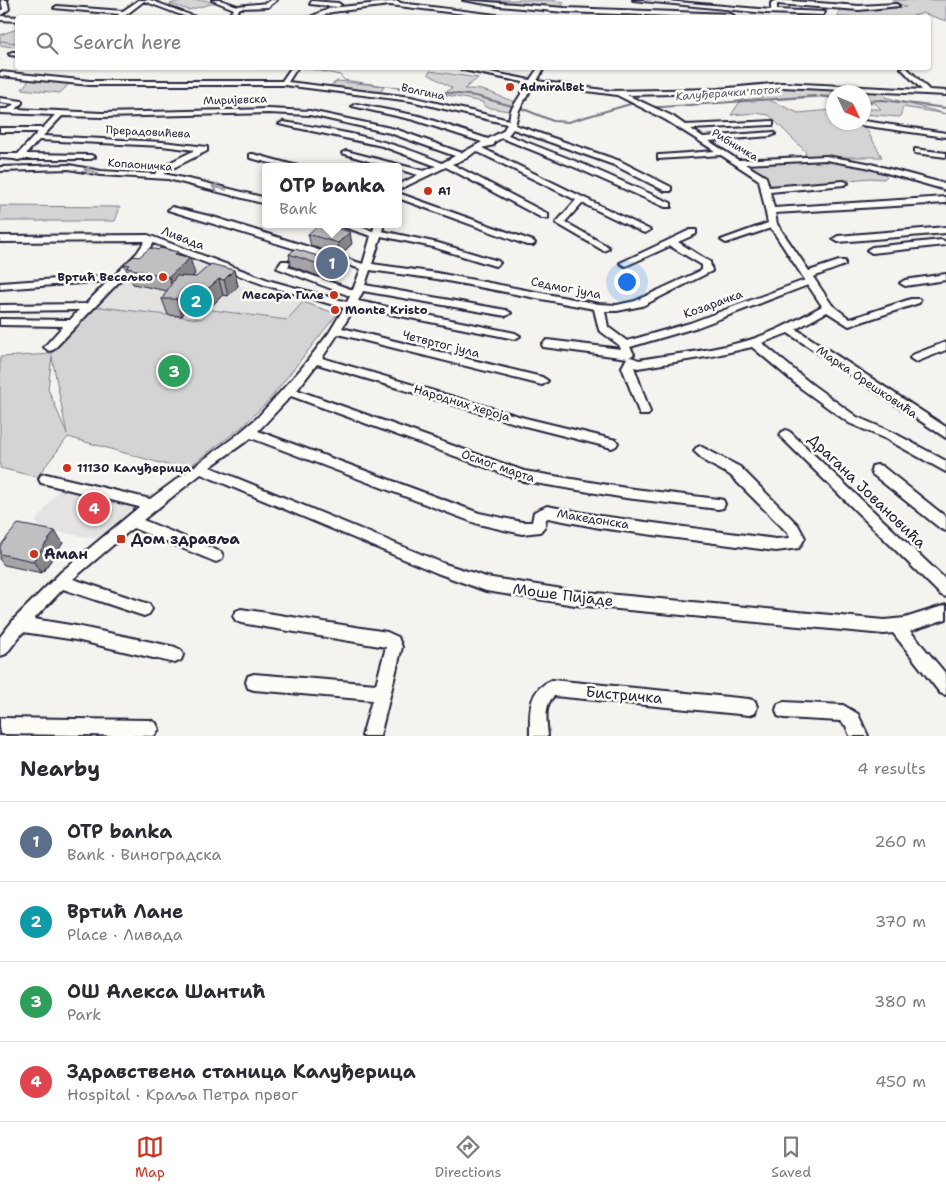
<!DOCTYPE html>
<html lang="en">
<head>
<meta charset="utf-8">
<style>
	:root { --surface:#fff; --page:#f7f7f7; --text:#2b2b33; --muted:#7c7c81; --line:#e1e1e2; --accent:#c8321e }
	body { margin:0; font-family:"Shantell Sans",sans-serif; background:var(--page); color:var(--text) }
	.compass { position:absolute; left:826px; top:85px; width:45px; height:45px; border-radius:50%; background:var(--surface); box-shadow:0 1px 4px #0004; rotate:134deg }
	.you { position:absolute; left:626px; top:281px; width:18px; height:18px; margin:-12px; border:4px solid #fff; border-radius:50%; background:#1a73e8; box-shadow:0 0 0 8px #1a73e833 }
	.badge { display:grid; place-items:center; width:32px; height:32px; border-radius:50%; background:var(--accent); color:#fff; font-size:16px; font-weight:700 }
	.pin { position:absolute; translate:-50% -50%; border:2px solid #fff; box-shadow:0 1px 5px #0006 }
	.popup { position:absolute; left:262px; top:163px; width:140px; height:65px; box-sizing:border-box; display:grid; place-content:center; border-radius:5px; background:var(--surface); filter:drop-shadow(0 1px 4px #0005); font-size:16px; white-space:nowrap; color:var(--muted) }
	.popup b { font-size:19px; color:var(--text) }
	.popup::after { content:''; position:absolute; left:50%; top:100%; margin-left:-10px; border:10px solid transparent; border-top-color:var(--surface) }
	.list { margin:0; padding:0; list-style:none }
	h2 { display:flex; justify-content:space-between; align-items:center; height:65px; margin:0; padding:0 20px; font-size:21px }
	h2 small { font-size:16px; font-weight:400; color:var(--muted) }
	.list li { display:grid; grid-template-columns:32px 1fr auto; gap:15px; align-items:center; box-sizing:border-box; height:80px; padding:0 20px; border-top:1px solid var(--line) }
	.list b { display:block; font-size:19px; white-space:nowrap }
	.list p { margin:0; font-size:16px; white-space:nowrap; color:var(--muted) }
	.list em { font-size:16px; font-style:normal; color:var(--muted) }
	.icon { flex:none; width:28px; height:28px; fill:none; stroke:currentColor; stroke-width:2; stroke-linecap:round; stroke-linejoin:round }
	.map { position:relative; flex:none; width:946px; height:736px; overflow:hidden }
	.search { position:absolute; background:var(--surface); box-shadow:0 1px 4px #0004; left:15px; right:15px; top:15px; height:55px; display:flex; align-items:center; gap:12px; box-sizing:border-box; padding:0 18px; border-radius:5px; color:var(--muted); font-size:19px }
	.sheet { height:385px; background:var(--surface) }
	nav { display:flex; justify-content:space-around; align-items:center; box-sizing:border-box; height:70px; border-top:1px solid var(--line); background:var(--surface); font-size:14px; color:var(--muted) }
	nav a { display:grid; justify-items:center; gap:2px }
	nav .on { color:var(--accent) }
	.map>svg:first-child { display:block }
	.built { fill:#e4e3e2 }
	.green { fill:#d5d4d5; stroke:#7c7b88; fill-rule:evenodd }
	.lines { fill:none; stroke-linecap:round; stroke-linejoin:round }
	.stream-far1 { stroke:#757582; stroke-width:1 }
	.stream { stroke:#757582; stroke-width:2 }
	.minor-casing { stroke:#22223b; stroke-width:4 }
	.minor { fill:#fdfcf7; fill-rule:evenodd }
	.wall { fill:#a5a4a7; stroke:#22223b }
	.shaded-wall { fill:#868688; stroke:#22223b }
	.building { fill:#c0bfc2; stroke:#22223b }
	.oneway { stroke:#9a9aa2 }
	.poi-dot { fill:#c8321e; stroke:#fdfcf7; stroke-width:2 }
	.labels { text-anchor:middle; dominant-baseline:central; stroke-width:5; stroke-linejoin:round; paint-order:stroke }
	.far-poi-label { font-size:11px; font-weight:bold; fill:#22223b; stroke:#fdfcf7; text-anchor:start }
	.far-street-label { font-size:11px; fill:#22223b; stroke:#fdfcf7 }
	.far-water-label { font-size:11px; font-style:italic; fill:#59596b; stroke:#fdfcf7 }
	.street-label { font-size:12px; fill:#22223b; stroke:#fdfcf7 }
	.poi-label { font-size:12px; font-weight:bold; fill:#22223b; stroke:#fdfcf7; text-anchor:end }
	.near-street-label { font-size:15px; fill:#22223b; stroke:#fdfcf7 }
	.near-poi-label { font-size:15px; font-weight:bold; fill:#22223b; stroke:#fdfcf7; text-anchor:start }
</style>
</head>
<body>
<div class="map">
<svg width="946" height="736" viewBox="0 0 946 736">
	<rect width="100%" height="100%" fill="#f4f3ef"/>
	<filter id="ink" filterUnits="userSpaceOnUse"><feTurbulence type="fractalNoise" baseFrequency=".02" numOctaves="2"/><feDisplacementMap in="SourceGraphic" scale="10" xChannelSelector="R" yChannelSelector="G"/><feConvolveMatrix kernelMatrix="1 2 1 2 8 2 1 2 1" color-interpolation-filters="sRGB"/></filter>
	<g filter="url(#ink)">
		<path class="built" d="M153,247L221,272L231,283L303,302L287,320L212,310L201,319L92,306Z
			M64,483L150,504L104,540L42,529L36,522L38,518Z"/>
		<path class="green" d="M183,0H205L214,3L189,10L170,4Z
			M468,0H550L564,2L560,10Z
			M892,0H946V21L923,13L907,18L837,17L840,8L873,10L906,7Z
			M17,29V44L12,47L0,45V35Z
			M430,71L478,78L464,89C471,89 479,89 485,91C498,94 506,101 520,102L514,112L485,107L482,102L442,94L452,88L428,74Z
			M31,77L72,81L60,93L22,89Z
			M337,81L385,86L378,95L326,89Z
			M782,85L883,89L885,97L946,114L903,107L900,117L864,114V109H881L875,103L864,102V92H834L833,98L820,97L769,100L798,113L833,110L834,122L863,123L882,157H822L891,172L884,179L870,178L766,188L765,183L736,162L803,158L806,152L769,115L755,113L731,115L741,100L762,98L761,90Z
			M0,206L120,207L115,221H0Z
			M303,302L337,314L269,400L243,426L185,470L68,437L37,477L0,468V357L52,354L54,346L92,306L201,319L212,310L287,320ZM52,356V357L67,434L48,389Z"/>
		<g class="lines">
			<path class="stream-far1" d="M0,41L18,43
				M306,68L340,75L344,80L405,89"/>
			<path class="stream" d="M396,87L476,96L512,106
				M821,96L834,98
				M642,101L653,107H662L816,96
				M864,101L883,100L946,108
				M521,108L553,121L568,122L634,103"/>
			<g class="minor-casing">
				<path id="minor" d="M1,0H7L9,9L0,16V11L3,9Z
					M139,0H150L198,18H189L144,1L122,18H117L119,14L54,8L57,6L123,11Z
					M212,0H220L237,6L267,3L271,0H277L268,7L240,8L232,18H226L234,9Z
					M463,0L565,8L731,14L734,16L725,18L565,12L499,6Z
					M633,0H655L771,10V3L777,0L859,6L896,4L899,6L859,10L777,4V10L825,12L823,15L766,13Z
					M312,1L338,3L341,5L338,7L310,4Z
					M398,1L400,3L519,18H497L390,5L332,12L316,18H308L331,8Z
					M0,16L18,17L19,18L18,21L0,20Z
					M12,52H18V56L10,55L9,54Z
					M291,68H297L288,82L411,97L509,120L511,110L528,83L463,70L460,68H470L530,80L538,68H544L537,81L611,91L718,89L782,83L922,90L901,68H907L929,90L946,91V95L782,87L718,93L627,95L672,116L685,125L773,121V125H770L691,129L703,137L774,132L775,134L771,136L709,141L738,160L826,156L867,163L946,184V190L866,167L826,160L745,164L766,177L769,187L844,181L848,183L844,185L770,192L774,208L946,197V203L775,213L777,224L809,271L839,261H845V265L813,277L832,305L850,319L911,299H919L920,301L919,303L849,326L827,312L796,329L946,427V438L788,333L762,343L810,383L857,417L894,433L946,461V472L886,439L849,423L802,389L752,347L712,356L638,368L634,367L650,412L648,415H640L622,367L627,358L631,357L639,360C672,354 705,352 738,343C768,336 795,321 822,306L808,285L698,327L630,347L634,354L628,358L543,347L542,344L547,340L621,349L619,345L599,330L594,309L437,279L370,270L365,285L506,310L511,313L506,316L363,291L358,301L515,333L520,336L515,339L355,307L342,328L542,377L548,381L542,385L338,334L322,358L525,418L616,440L618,443L616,446L612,448L525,426L317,364L297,390L524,471L626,488L718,499L723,500L725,504L723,508L718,509L626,498L523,481L291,396L258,431L479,513L522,522H532L534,512L547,506L600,516L776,539L790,538L788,533L730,475L706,462L694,451L696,448L700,446L740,467L798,525L805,538L799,548L776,551L600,528L548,518L546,519L545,526L540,532L522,534L478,524L251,438L210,467L445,564L486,577L575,591L884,620L905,618L946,605V619L910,631L946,674V695L940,693L893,633L884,634L575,605L486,591L437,573L201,474L143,520L221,552L223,556L221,560L216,562L211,560L133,528L73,579L149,604L152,609L149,614L144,616L63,589L34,619L76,626L175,647L181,650L183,655L181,660L175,663L76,640L23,632L6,654L0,656V637L15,618L61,572L139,507L46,484L41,483L39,479L41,475L46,474L150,499L237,435L257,418L301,369L329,333L344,308L265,285L153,243L143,257L53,350L49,351L44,347L63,326L0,325V319L70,320L79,310L0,311V305L86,304L108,281L0,289V283L115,275L137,253L145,241L0,242V236L148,235L271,281L347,302L350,296L277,268L282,261H288L290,263L288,267L353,290L361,269L168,210L172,207L213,217L363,264L371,236L335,224H350L373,231L375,224H384L382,231L438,243L498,261L500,263L495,266L433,247L381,236L372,264L437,273L599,304L617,305L635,301L702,270V265L670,246L628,265L625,266L620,263L690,230H696V234L678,242L710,262L712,271L642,306L617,311H605L608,327L627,341L690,323L805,280L771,228L726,243L721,240L768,223L759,180L721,155L658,159V155H661L715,151L666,120L617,95L534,84L519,110L515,125L620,161L671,187V191H665L614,165L513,129L508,135L585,165L671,203V207H665L579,169L502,138L494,142V145L482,148L650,230L645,233L642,232L582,203L565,222L607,246L609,248L604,251L556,223L576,200L476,151L467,158L452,164L548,214V218H542L446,167L398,190V185L418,175L398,169V167H388L342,153L346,151L424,171L436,166L382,146L279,124L283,122C337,130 391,140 442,163L455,156L390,133L310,115L268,113L102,117L62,116L43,136L162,142L207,147V151L173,168L164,174L202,182L266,198V204L168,179L101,175L69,169L0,171V167L69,165L101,171L155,174L167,164L195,150L162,146L39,140L26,154L91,155L95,157L91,159H22L18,160L14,159L0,158V154H18L38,132H0V128H43L55,115L0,113V109H8L14,104L0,102V98L22,101V103L16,109L102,113L268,109L310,111L395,129L462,153L482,142L414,120L352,106L356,104L419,116L488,139L503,131L507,124L411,101L284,85H90L0,76V72L90,81H282Z
					M864,121L946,133V137L860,125V122H864Z
					M915,149L946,153V157L915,153Z
					M250,154H253L301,167H286L250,158Z
					M398,193L533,241L535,243L533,245H527L398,198Z
					M946,227V233L838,242L833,239L838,236Z
					M942,240L946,242L945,245L872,253L867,250L872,247Z
					M946,274V280L905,286L900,283L905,280Z
					M946,342V350L916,362L910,358L912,355Z
					M786,430L790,432L946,580V597L941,595L782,438L780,435L782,432Z
					M877,465L882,466L946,517V531L941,529L872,474L871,470L872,466Z
					M241,609L387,632L398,637L402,647L380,736H362L372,700L254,690L248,688L246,682L248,676L254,674L376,684L386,647L241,623L236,621L233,616L236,611Z
					M552,680L749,699L755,701L757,707L755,713L749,715L554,696C543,706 547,723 548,736H530C530,713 527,690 552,680Z
					M784,702L843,705L858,714L868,736H850L846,726L840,721L784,718L778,716L776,710L778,704Z
					M0,718L150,720L156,723L159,729L154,736L0,734Z"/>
			</g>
			<use href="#minor" class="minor"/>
		</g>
		<path class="wall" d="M308,234L352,244L340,255L311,246Z
			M289,254L334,261L336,273L329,280L291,266Z
			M179,255L195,274L192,277H196L234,270L238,286L228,296L223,295L208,309L188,305L182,316L168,315L162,299L167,291L133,284L132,281L130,280L124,264L139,257Z
			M63,543L42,573L4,565L0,560V546Z"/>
		<path class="shaded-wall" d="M350,232L352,244L340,255L338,243Z
			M178,252L182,265L190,258L195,274L174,293L169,277L175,254Z
			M334,261L336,273L329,280L327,267Z
			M234,270L238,286L228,296L224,280Z
			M219,279L223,295L208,309L203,293Z
			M183,289L188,305L182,316L176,299Z
			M55,531L63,543L42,573L33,561Z"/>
		<path class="building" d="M320,224H324L350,232L338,243L308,234Z
			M150,248L158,250L160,248L178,252L175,254L190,258L169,277L127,268L130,265L124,264L134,256L139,257Z
			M295,249L334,261L327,267L289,254Z
			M211,264L234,270L224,280L219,279L203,293L183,289L176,299H162L176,276L196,277Z
			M18,524L55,531L33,561L0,554V546Z"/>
		<defs><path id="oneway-shaft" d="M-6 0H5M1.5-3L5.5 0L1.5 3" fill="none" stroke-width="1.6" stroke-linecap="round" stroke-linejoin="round" transform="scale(1.25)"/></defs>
		<g class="oneway">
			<use href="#oneway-shaft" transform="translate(91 171) rotate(-167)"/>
			<use href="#oneway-shaft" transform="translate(219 188) rotate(-166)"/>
		</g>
	</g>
	<g class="poi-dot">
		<circle cx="510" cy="87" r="5"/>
		<circle cx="428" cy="191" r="5"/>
		<circle cx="163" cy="277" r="5"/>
		<circle cx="334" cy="295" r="5"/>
		<circle cx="335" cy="310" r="5"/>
		<circle cx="67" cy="468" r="5"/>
		<rect x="116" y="534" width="10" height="10" rx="2.5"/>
		<circle cx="34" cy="554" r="5"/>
	</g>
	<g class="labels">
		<g class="far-poi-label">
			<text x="520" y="87">AdmiralBet</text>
			<text x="438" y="191">A1</text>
		</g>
		<g class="far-street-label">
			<text transform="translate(423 92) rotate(12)">Волгина</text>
			<text transform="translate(235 100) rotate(-2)">Миријевска</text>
			<text transform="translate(148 132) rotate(3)">Прерадовићева</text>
			<text transform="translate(735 145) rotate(31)">Рибничка</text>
			<text transform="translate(140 165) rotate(4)">Копаоничка</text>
		</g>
		<g class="far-water-label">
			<text transform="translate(728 93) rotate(-4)">Калуђерачки поток</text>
		</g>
		<g class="street-label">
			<text transform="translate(183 238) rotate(21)">Ливада</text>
			<text transform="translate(566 288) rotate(11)">Седмог јула</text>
			<text transform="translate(713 304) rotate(-20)">Козарачка</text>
			<text transform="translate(441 344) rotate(14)">Четвртог јула</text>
			<text transform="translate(867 382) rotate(34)">Марка Орешковића</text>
			<text transform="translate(462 403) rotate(17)">Народних хероја</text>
			<text transform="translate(498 466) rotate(19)">Осмог марта</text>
			<text transform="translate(593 519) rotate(9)">Македонска</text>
		</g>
		<g class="poi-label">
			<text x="153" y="277">Вртић Весељко</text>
			<text x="324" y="295">Месара Гиле</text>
			<text x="345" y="310" text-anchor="start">Monte Kristo</text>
			<text x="77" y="468" text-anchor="start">11130 Калуђерица</text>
		</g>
		<g class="near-street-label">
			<text transform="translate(867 491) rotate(44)">Драгана Јовановића</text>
			<text transform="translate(563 595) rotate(7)">Моше Пијаде</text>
			<text transform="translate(624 695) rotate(5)">Бистричка</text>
		</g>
		<g class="near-poi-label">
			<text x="131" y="539">Дом здравља</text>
			<text x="44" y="554">Аман</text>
		</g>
	</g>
</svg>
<svg class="compass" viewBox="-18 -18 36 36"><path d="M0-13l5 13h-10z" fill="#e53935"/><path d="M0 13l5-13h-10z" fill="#7c7c81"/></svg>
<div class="you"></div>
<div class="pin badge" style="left:332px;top:263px;background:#5c6f8a">1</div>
<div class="popup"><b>OTP banka</b>Bank</div>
<div class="pin badge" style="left:196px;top:301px;background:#0f9aa8">2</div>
<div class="pin badge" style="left:174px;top:371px;background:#2e9e5b">3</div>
<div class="pin badge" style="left:94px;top:508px;background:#e0444e">4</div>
<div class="search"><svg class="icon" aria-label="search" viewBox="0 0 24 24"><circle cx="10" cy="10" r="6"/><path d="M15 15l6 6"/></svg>Search here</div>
</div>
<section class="sheet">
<h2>Nearby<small>4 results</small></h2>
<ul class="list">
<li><span class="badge" style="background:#5c6f8a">1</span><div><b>OTP banka</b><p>Bank · Виноградска</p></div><em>260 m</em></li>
<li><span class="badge" style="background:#0f9aa8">2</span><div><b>Вртић Лане</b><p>Place · Ливада</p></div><em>370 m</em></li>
<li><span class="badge" style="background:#2e9e5b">3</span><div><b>ОШ Алекса Шантић</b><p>Park</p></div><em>380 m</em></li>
<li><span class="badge" style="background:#e0444e">4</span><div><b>Здравствена станица Калуђерица</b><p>Hospital · Краља Петра првог</p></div><em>450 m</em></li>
</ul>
</section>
<nav>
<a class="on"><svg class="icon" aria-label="map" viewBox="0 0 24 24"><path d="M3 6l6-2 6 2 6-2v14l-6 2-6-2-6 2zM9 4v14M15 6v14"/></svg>Map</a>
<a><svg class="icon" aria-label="directions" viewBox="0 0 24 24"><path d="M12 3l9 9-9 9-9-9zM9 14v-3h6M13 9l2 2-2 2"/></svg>Directions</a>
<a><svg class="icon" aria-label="saved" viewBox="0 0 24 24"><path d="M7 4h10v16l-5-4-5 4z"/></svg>Saved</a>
</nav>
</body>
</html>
